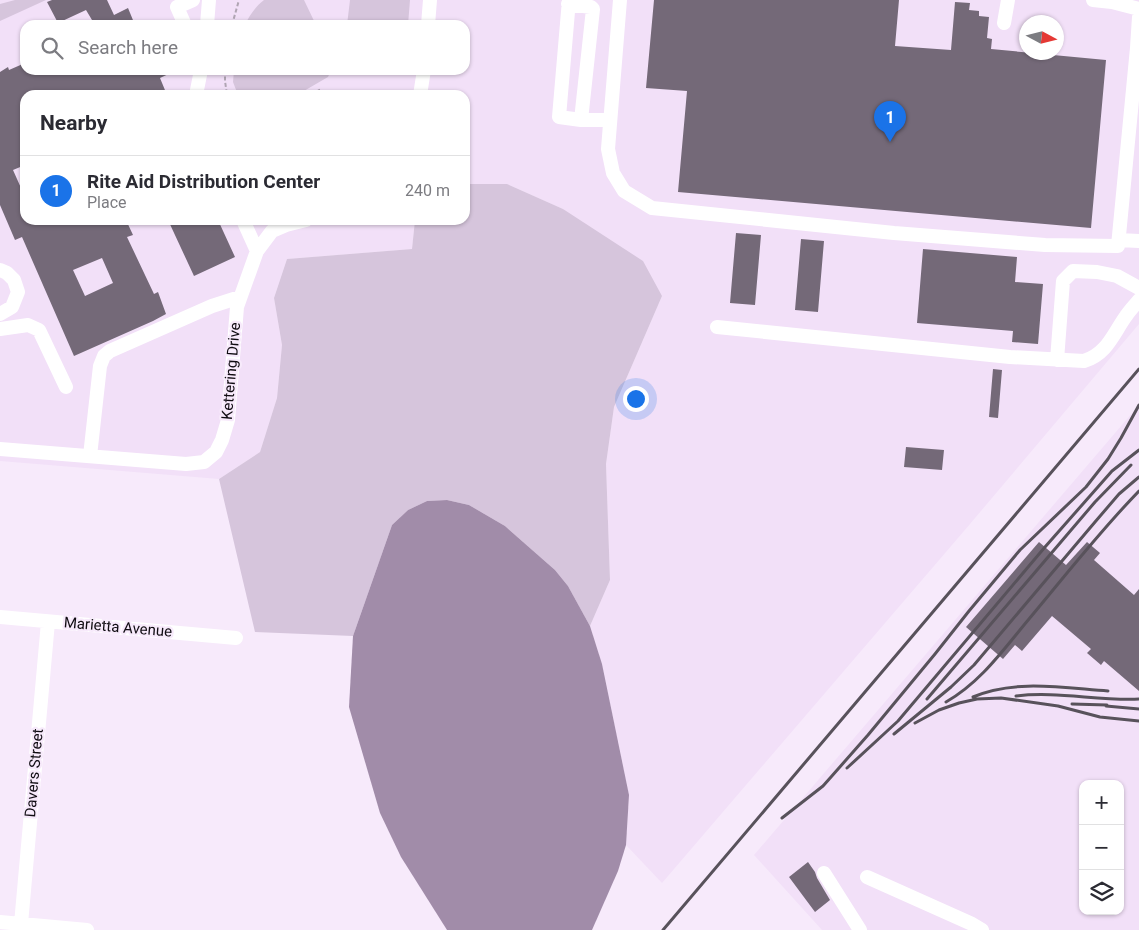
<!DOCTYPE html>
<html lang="en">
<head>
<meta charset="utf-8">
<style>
	:root { --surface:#fff; --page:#f2f2f3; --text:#2b2b33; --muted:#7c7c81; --line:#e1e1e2; --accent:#1a73e8 }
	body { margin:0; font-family:Roboto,sans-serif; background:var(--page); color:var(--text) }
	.controls { position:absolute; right:15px; bottom:15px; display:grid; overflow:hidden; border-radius:10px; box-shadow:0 1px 4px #0004 }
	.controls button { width:45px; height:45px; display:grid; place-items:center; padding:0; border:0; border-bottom:1px solid var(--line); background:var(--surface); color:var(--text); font:25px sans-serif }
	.compass { position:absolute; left:1019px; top:15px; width:45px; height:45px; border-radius:50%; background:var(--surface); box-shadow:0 1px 4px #0004; rotate:97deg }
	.you { position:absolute; left:635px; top:398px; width:18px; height:18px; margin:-12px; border:4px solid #fff; border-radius:50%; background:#1a73e8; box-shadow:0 0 0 8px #1a73e833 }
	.badge { display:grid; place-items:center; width:32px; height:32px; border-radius:50%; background:var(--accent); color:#fff; font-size:16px; font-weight:700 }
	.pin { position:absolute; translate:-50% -41px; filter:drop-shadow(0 1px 2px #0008) }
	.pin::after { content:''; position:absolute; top:26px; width:18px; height:15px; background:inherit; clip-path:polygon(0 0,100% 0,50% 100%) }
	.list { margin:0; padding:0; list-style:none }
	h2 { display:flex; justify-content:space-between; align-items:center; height:65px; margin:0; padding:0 20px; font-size:21px }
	h2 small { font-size:16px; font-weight:400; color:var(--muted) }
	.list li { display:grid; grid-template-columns:32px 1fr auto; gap:15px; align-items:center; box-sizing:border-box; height:70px; padding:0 20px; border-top:1px solid var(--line) }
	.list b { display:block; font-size:19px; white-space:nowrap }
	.list p { margin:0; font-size:16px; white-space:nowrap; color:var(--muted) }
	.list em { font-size:16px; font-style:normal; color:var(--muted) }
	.icon { flex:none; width:28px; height:28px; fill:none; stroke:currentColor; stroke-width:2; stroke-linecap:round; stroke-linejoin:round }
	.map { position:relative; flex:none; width:1139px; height:930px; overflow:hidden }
	.search { position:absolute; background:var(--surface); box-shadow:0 1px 4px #0004; left:20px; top:20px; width:450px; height:55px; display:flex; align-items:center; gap:12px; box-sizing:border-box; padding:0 18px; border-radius:15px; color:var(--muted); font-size:19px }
	.panel { position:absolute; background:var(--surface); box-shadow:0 1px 4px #0004; left:20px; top:90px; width:450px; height:135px; border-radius:15px }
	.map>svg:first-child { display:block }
	.built { fill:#f2e0f8; fill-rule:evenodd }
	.green { fill:#d6c5dc }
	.water { fill:#a18ca9 }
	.building { fill:#746978; fill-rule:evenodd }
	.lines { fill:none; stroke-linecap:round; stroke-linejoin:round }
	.path { stroke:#b0a5b3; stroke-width:2; stroke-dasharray:4 2.5; stroke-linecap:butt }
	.minor { stroke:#fff; stroke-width:14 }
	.rail { stroke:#58525b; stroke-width:3 }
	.labels { text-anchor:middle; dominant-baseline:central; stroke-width:4.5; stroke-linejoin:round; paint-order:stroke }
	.street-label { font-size:15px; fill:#100c12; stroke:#f7eafb }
</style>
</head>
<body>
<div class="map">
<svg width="1139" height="930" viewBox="0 0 1139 930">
	<rect width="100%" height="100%" fill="#f7eafb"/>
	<path class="built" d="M0,0H1139V324L970,524L662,883L626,845L629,795L602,664L590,626L610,580L606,464L614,407L662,296L563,209L507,184H465V95H25V220H415L412,249L287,259L274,298L282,345L277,398L260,452L219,479L0,461ZM1026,22H1056V52H1026ZM25,25H465V70H25Z
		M1139,405V930H822L754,855ZM1083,784H1120V911H1083Z"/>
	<path class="green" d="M15,0H46L0,21V4Z
		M264,0H304L316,25H245C249,16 256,6 264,0Z
		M350,0H410L408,25H347Z
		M234,70H331L328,77L297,95H238L233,82Z
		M465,184H507L563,209L643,261L662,296L614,407L606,464L610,580L590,626L568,586L555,570L505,526L469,505L447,500L427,501L408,510L392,525L353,636L255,632L219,479L260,452L277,398L282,345L274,298L287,259L412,249L415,220H465Z"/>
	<path class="water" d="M447,500L469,505L505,526L555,570L568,586L590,626L602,664L629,795L626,845L618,871L592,930H447L401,857L380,813L349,707L353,636L392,525L408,510L427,501Z"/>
	<path class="building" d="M52,0H107L114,15L128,8L135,25H95L86,10L58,23L47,2Z
		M654,0H899L895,46L951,50L955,2L970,3L969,10L979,11V16L989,17L987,38L992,39L991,49L1106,60L1091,228L678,192L687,91L646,88Z
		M25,63V70H177L160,78L167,95H25V165L13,170L25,197V220H126L133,235L127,237L154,294L158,292L166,314L153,321L74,356L22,237L15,240L0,205V72L8,67L9,70ZM102,258L113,283L85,296L73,270Z
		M168,220H218L235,257L194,276Z
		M736,233L761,235L755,305L730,303Z
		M801,239L824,241L818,312L795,310Z
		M923,249L1017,257L1015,282L1043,284L1038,344L1012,342L1013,331L917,323Z
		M993,369L1002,370L998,418L989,417Z
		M906,447L944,450L942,470L904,467Z
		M1039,542L1066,565L1087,542L1100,553L1094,560L1134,595L1139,589V691L1104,661L1101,665L1087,653L1091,649L1052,616L1022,651L1015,645L1003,659L966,627Z
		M808,862L815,872L817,878L830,900L815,912L789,877Z"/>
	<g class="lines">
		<path class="path" d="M232,25L239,0
			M225,70V81L227,95
			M311,95L321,89"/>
		<path class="minor" d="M569,0L559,117L581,120H610
			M620,0L608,149L613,173L624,191L652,208L894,233L1045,245L1118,246L1137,48L1139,17
			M1093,0L1112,2L1139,9
			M568,4L591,7L593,9L581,120
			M1004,23L1008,0
			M185,25L177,7L193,0
			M207,25L209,0
			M428,25L430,0
			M196,95L201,70
			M420,95L424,70
			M243,220L257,251
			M1119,240L1139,241
			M0,270L7,273L14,280L18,292L12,307L0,314
			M717,327L1010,357L1084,361C1107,354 1113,334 1126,316C1130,310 1135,305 1139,300
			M0,329L28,325L39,330L66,387
			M1057,360L1063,281L1073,271L1097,272L1117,276L1139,288
			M0,449L186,464L204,462L216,452L222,440L228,420L237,307L257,251L272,231L286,225L306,220
			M90,456L100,366L104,356L110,351L212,306L240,297
			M0,617L236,638
			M824,873L860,930
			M867,877L972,924L982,930
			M0,922L87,930
			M21,924L48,622"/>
		<path class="rail" d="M1016,696C1057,691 1098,701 1139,699
			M973,697C1015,679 1064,688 1108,691
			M927,699L1095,502L1131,465
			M946,702C981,682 1003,650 1029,619C1065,576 1100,531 1139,491
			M1072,704L1107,705
			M1106,706L1139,709
			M915,723L939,710L959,703L977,699L1001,698L1058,706L1100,717L1139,721
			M894,734L951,687L974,665L1095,522L1119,494L1139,477
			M847,768L898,721L1045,547L1112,471L1139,450
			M782,818L823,786L831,777L868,735L935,654L969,611L1020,550L1086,487L1108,459L1121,438L1139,405
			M663,930L1139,369"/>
	</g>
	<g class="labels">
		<g class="street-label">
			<text transform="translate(231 371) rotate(-85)">Kettering Drive</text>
			<text transform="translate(118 627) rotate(5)">Marietta Avenue</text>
			<text transform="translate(34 773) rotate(-85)">Davers Street</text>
		</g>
	</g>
</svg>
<div class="controls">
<button>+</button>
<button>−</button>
<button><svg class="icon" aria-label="layers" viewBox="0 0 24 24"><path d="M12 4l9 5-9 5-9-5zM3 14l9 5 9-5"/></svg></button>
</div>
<svg class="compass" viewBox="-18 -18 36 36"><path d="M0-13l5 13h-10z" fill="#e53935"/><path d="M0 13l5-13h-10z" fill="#7c7c81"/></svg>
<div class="you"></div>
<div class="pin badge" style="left:890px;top:142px">1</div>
<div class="search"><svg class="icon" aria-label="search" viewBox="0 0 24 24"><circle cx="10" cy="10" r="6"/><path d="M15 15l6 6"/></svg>Search here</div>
<section class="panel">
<h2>Nearby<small></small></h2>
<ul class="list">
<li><span class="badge">1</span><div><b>Rite Aid Distribution Center</b><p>Place</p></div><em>240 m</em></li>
</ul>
</section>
</div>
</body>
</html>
